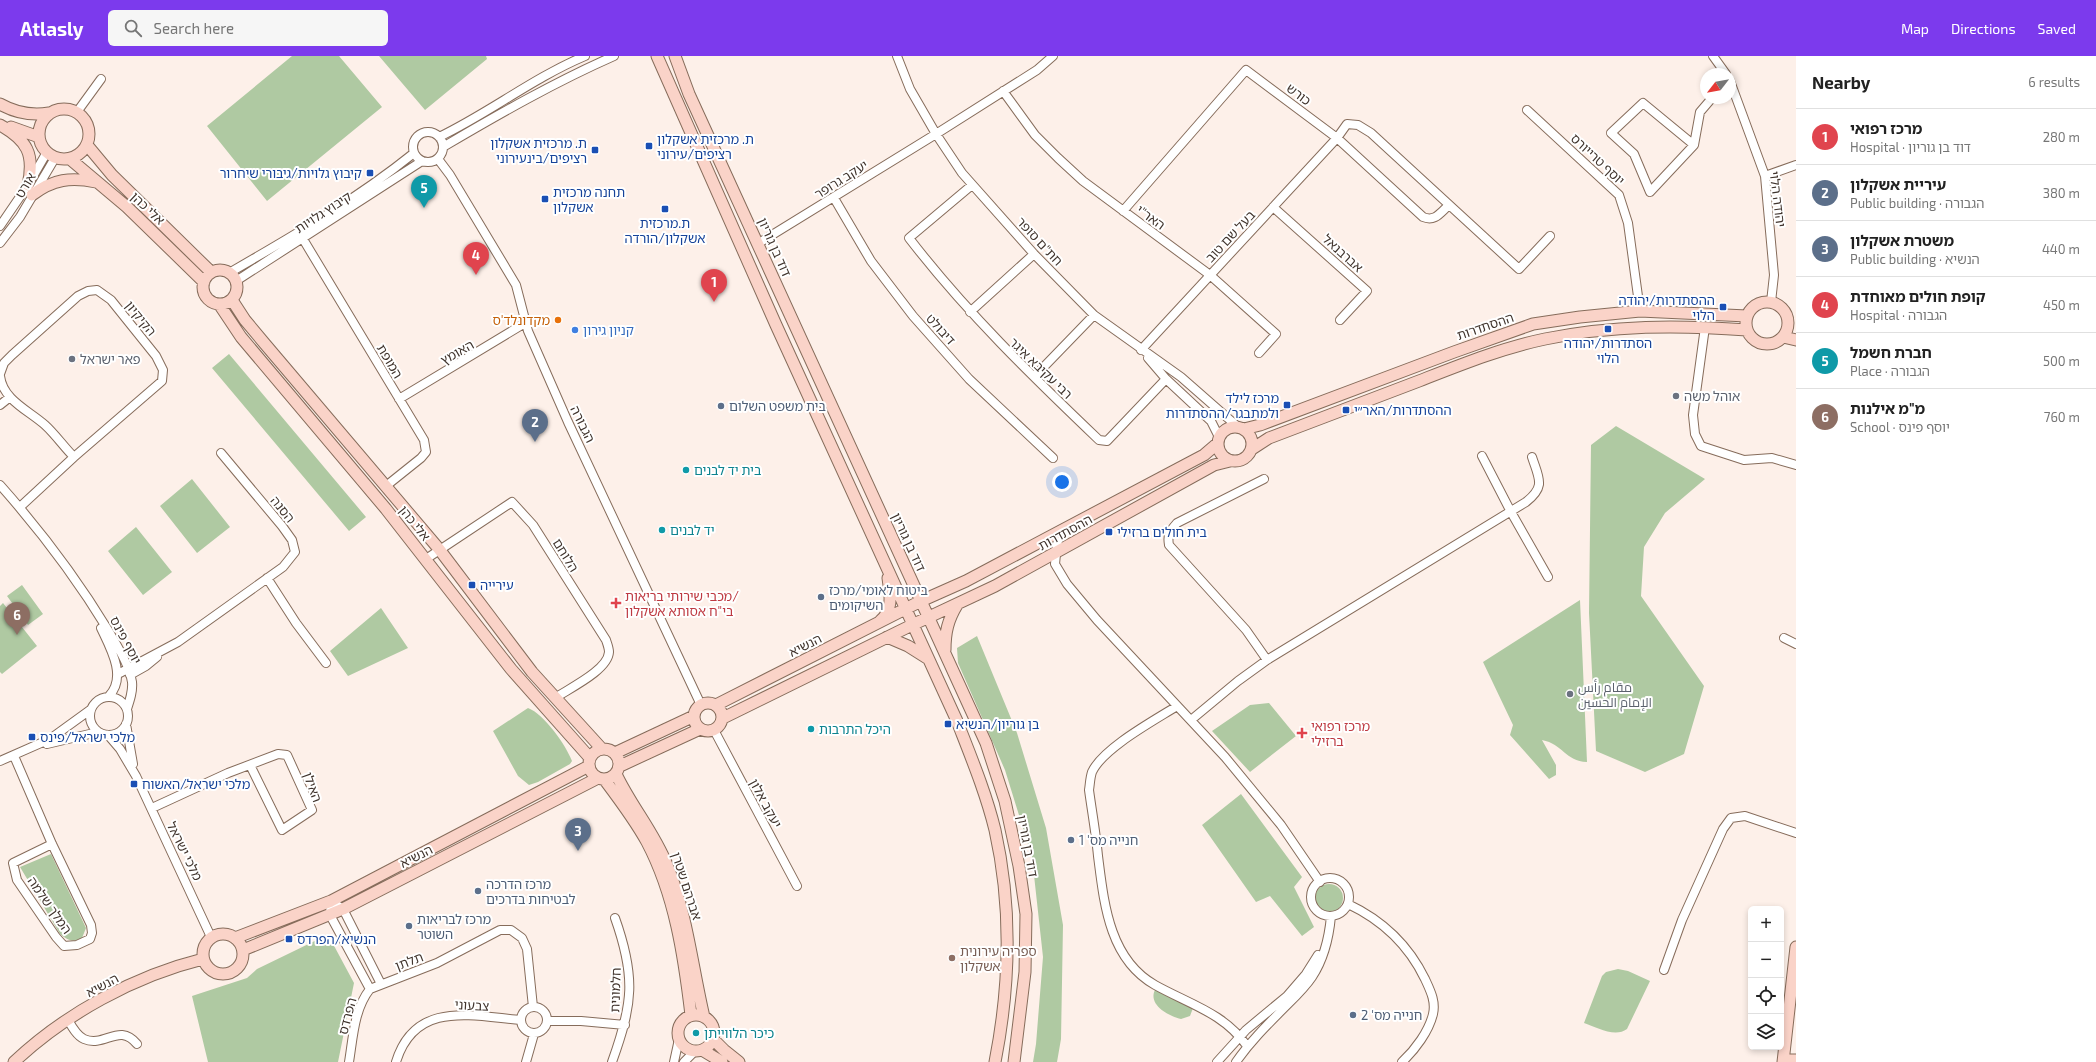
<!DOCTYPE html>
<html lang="en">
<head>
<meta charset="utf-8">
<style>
	:root { --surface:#fff; --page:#f6f6f6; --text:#222; --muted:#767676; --line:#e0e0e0; --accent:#7c3aed }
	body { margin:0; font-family:"Exo 2",Cairo,"Noto Sans Hebrew",sans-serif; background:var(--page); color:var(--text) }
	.controls { position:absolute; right:12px; bottom:12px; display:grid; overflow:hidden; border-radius:6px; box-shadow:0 2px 6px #0003 }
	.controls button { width:36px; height:36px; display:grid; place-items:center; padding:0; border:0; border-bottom:1px solid var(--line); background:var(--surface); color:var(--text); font:20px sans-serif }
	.compass { position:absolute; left:1700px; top:12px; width:36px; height:36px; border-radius:50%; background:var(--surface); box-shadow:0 2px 6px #0003; rotate:239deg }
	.you { position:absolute; left:1062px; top:426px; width:14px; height:14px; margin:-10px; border:3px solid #fff; border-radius:50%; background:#1a73e8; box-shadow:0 0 0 6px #1a73e833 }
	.badge { display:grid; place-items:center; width:26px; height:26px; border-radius:50%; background:var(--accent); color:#fff; font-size:13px; font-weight:700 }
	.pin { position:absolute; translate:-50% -33px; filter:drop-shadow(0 1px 2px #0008) }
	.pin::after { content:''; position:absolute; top:21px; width:14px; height:12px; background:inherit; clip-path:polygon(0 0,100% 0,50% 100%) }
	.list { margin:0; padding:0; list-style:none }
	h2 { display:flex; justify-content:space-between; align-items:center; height:52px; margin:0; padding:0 16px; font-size:17px }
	h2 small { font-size:13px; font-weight:400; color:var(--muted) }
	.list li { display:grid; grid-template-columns:26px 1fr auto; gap:12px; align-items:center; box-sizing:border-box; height:56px; padding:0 16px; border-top:1px solid var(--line) }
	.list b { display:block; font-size:15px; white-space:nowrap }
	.list p { margin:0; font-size:13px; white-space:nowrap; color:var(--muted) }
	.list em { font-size:13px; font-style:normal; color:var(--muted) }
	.icon { flex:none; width:22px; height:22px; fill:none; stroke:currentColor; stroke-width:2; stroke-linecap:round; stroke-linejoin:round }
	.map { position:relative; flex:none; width:1796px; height:1006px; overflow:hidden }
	header { display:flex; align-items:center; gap:24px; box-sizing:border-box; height:56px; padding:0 20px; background:var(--accent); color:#fff }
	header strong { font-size:19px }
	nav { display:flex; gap:22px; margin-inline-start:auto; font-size:14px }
	.search { width:280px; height:36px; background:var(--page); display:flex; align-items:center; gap:10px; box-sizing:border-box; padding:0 14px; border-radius:6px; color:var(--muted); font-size:15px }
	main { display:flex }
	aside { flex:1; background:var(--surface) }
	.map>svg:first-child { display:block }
	.green { fill:#afc9a2 }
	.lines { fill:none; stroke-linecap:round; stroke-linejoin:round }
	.street-casing { stroke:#866c5b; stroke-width:10 }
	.secondary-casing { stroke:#866c5b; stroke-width:13 }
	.street { stroke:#fff; stroke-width:8 }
	.secondary { stroke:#fad3c8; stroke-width:11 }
	.transit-dot { fill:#1a4fb4; stroke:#fff; stroke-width:1.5 }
	.food-dot { fill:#e8710a; stroke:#fff; stroke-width:1.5 }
	.shop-dot { fill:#3f7fe0; stroke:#fff; stroke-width:1.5 }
	.worship-dot { fill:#6b7280; stroke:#fff; stroke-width:1.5 }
	.service-dot { fill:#5c6f8a; stroke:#fff; stroke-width:1.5 }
	.culture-dot { fill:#0f9aa8; stroke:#fff; stroke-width:1.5 }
	.health-dot { fill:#e0444e; stroke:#fff; stroke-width:1.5 }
	.education-dot { fill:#8d6e63; stroke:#fff; stroke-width:1.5 }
	.labels { text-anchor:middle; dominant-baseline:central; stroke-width:4; stroke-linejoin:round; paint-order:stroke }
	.street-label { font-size:13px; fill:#40342d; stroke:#fff }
	.transit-label { font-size:13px; fill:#164399; stroke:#fff; text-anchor:start }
	.food-label { font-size:13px; fill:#c56008; stroke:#fff; text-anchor:end }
	.shop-label { font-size:13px; fill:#366cbe; stroke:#fff; text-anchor:start }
	.worship-label { font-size:13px; fill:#5b616d; stroke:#fff; text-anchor:start }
	.service-label { font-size:13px; fill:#4e5e75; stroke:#fff; text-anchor:start }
	.culture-label { font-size:13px; fill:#0d838f; stroke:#fff; text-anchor:start }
	.health-label { font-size:13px; fill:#be3a42; stroke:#fff; text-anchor:start }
	.education-label { font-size:13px; fill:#785e54; stroke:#fff; text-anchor:start }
</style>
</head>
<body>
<header>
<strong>Atlasly</strong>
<div class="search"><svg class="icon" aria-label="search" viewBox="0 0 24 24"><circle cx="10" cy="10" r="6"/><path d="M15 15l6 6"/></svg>Search here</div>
<nav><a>Map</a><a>Directions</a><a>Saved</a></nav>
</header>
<main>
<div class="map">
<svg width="1796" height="1006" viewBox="0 0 1796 1006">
	<rect width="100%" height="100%" fill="#fdf0e9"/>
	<path class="green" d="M292,0H339L382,51L267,145L207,70Z
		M379,0H486L487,3L425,54Z
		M229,298L366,461L349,475L212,312Z
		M1616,370L1705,423L1665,457L1644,491L1641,540L1704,630L1684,698L1645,716L1596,695L1589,557L1591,389Z
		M192,423L230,471L197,497L160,450Z
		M136,471L172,516L143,539L108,495Z
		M22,529L43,558L28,569L7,540Z
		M1580,544L1587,706C1565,705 1563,688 1542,684L1556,709V719L1549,723L1510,679L1513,669L1483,606Z
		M3,547L37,590L2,618L0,616V550Z
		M381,552L408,592L348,620L330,595Z
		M977,580L1017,677L1046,772L1063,869L1061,983L1057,1006H1033L1036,988L1043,901L1032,801L1005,714L958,607L957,592Z
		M1269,647L1296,680L1250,716L1212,675L1250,649Z
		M528,652C544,658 566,689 572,705L570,708L538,726L529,729L518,720L493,675Z
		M1241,738L1302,821L1294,831L1314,871L1302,880L1270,840L1256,846L1202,769Z
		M51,798L86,872L82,882C72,887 68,884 60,878L20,811Z
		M1315 842a14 14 0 1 1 28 0a14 14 0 1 1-28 0Z
		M325,880L332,886L354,927L338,1006H208L192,940L247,922L257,913Z
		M1618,913L1628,915L1650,925L1627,973C1615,982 1596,971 1584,967L1602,920L1606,916Z
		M1156,932L1193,952L1190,960L1181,963C1168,960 1146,948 1156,932Z"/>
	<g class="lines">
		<g class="street-casing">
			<path id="street" d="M897,0L910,33L936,78L962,117L1034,198L1094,259L1181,321L1238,371
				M1713,0L1726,18
				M1730,25L1765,120L1774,219L1771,246
				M1003,35L1035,79L1058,102L1083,125L1210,219L1276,278L1259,297
				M1527,54L1619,139L1628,167L1640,255
				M77,56L101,23
				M413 91a15 15 0 1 1 30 0a15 15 0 1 1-30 0Z
				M439,81C489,57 533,22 585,0
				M1694,89L1643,47L1611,77L1634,98L1650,136L1694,89L1700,56L1712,42
				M443,91C499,58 555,26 614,0
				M438,103L450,119L516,229L528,275L568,366L701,649
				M1765,120L1796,109
				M972,129L909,182C966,256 1032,320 1099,384L1107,385L1166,323
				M834,142L871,205L913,260L969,323L1053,402
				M1273,151L1367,235L1340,264
				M1123,155L1246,14L1337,82L1423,161C1435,166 1440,157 1449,149
				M0,170L28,129L47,96
				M303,183L424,384L426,396L421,402L386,430
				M0,187L20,161L55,102
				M759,187L936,78L1037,14L1053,0
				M229,217C293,180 357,143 414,97
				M236,225L422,105
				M970,256L1034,198
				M1705,271L1693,359L1695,378L1701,390L1744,404L1772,402L1796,409
				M1141,294L1337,82L1347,68L1358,69L1371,77L1519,213L1550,180
				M1148,302L1166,323L1211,365L1219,381
				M0,318L4,307L12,299L78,240L88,235L97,234L111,244L156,300L163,314L162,325L74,401L20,451
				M0,320C3,344 28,354 45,369C55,378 64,391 74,401
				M1034,321L1094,259
				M399,343L525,267
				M0,349L10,341
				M1482,400L1511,456L1548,521
				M1264,423L1177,467C1170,475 1167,478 1169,489L1246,574L1267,604
				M0,429C40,474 77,523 108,574C117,590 129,608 132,626C133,635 130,644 127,653
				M1061,476L1057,488L1055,508L1067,528L1097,564L1225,701L1281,769L1320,826
				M426,503L512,446L533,469L606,584C607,587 609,592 609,596C608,614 570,632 555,642
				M267,522L296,567L326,607
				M101,572C111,593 127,621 109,640
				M1784,582L1796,588
				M118,618L178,586L283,511L295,496L292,484L282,470L221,397
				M130,619L146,610L157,601
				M90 660a19 19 0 1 1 38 0a19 19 0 1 1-38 0Z
				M1177,650C1155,664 1103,692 1092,716C1090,722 1090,728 1089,734C1092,756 1096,778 1098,800C1104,847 1109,903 1155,929C1189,948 1224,957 1247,990
				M1191,664L1238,625L1267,604L1526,446C1546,430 1539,423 1532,401
				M126,668L133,708
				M714,674L797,830
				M108,679L120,693L136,720L211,881
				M47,688L98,676
				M14,700L52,788L91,869L92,877L90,883L77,889L64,890L56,881L17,824L13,807L52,788
				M0,705L50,683L90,654
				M152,752L228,717L278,698L287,699L312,754L282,774L250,709
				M1311 841a19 19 0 1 1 38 0a19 19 0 1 1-38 0Z
				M1348,848C1382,864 1409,890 1425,923C1430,934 1436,945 1433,958C1429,975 1415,994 1402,1006
				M1664,914L1682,864L1723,773L1731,762L1745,760L1796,777
				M370,933L330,859L331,845L343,853L381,928
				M521 964a13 13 0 1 1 26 0a13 13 0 1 1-26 0Z
				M68,964C72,971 77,980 84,983C105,992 119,966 137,988
				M547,965H581L625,969
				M349,1006C353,982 354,953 370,933L437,907L500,874H511L522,882L527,893L533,951
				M396,1006C415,944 472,960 521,964
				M526,1006L534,978
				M612,1006C633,948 636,921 615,862
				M674,1006L679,983
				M684,1006L695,995
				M1217,1006L1246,974L1287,940L1306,918L1318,899
				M1236,1006C1250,986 1266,970 1283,953C1293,943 1304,933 1312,921C1324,903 1329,882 1331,860"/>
		</g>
		<g class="secondary-casing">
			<path id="secondary" d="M657,0L776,269L957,665C971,701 986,737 995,774C1012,850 1010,930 995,1006
				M675,0L689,38L986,687L1005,745L1019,810L1026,858L1025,916L1014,1006
				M0,48C16,57 31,60 49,57
				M39 78a25 25 0 1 1 50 0a25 25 0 1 1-50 0Z
				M0,69C27,84 35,98 28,129
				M11,71L39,81
				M87,89L112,119L211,216
				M70,103L127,151L204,226
				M32,139C53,123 71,121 96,126
				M203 231a17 17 0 1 1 34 0a17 17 0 1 1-34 0Z
				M232,244L245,264L265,288L439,493L532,616L602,693
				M1746 267a21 21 0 1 1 42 0a21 21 0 1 1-42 0Z
				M219,248L241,281L386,453L511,613L590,702
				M1783,281L1796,284
				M1218 388a17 17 0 1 1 34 0a17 17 0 1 1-34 0Z
				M1244,373L1260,369L1454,296L1533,268L1580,261L1640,255L1747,260
				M1252,393L1269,382C1319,363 1369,344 1419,325C1460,309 1502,292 1545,283C1613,269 1678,269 1747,274
				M880,565C894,554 890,537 888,522
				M887,581L908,590L927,602
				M945,594C945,576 948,564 957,549
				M694 661a14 14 0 1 1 28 0a14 14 0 1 1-28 0Z
				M716,649L921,545L966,525L1204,399L1218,387
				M723,662L912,569L995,530L1214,409L1230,405
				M589 708a15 15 0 1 1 30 0a15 15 0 1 1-30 0Z
				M615,697L694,660
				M620,710L700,673
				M616,718C631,750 654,776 667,809C687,857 692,910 704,961
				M604,723C619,743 635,764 647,786C675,839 684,900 691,959
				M203 898a20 20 0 1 1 40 0a20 20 0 1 1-40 0Z
				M235,882L331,845L589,710
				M243,894L343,853L598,722
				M678 977a18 18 0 1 1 36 0a18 18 0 1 1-36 0Z
				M713,983L724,994L739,1006
				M702,994L722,1006
				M14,1006C65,958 134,920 203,903
				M1783,1006L1796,891
				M1783,1006L1787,1004H1796"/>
		</g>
		<use href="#street" class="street"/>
		<use href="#secondary" class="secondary"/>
	</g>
	<g class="transit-dot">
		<rect x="645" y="86" width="8" height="8" rx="2"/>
		<rect x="591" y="90" width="8" height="8" rx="2"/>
		<rect x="366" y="113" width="8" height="8" rx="2"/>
		<rect x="541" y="139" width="8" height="8" rx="2"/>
		<rect x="661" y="149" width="8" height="8" rx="2"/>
		<rect x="1719" y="247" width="8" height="8" rx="2"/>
		<rect x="1604" y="269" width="8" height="8" rx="2"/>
		<rect x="1283" y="345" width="8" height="8" rx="2"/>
		<rect x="1342" y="350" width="8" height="8" rx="2"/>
		<rect x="1105" y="472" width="8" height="8" rx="2"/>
		<rect x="468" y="525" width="8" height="8" rx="2"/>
		<rect x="944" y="664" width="8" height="8" rx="2"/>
		<rect x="28" y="677" width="8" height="8" rx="2"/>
		<rect x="130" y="724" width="8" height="8" rx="2"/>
		<rect x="285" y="879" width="8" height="8" rx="2"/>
	</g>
	<circle class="food-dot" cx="558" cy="264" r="4"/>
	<circle class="shop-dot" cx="575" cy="274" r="4"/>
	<g class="worship-dot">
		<circle cx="72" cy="303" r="4"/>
		<circle cx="1676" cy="340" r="4"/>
		<circle cx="1570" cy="638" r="4"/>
	</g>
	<g class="service-dot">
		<circle cx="721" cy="350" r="4"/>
		<circle cx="821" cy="541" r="4"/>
		<circle cx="1071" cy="784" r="4"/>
		<circle cx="478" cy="835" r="4"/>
		<circle cx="409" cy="870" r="4"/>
		<circle cx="1353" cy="959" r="4"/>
	</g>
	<g class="culture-dot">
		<circle cx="686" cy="414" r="4"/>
		<circle cx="662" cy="474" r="4"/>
		<circle cx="811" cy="673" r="4"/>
		<circle cx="696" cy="977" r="4"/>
	</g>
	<g class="health-dot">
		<path d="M614 541h4v4h4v4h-4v4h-4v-4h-4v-4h4z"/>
		<path d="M1300 671h4v4h4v4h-4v4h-4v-4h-4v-4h4z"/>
	</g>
	<circle class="education-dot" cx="952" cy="902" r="4"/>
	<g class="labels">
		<g class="street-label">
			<text transform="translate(1299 38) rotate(37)">כורש</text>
			<text transform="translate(1598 103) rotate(43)">יוסף טרייורס</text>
			<text transform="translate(841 123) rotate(-32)">יעקב גרופר</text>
			<text transform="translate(25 129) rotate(-59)">אורט</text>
			<text transform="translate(1778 143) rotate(83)">יהודה הלוי</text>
			<text transform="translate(148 152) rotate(43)">אלי כהן</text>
			<text transform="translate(323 156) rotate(-33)">קיבוץ גלויות</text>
			<text transform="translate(1151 161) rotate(36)">האר"י</text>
			<text transform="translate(1230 180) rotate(-47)">בעל שם טוב</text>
			<text transform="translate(1040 185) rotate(47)">חת"ם סופר</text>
			<text transform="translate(775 191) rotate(66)">דוד בן גוריון</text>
			<text transform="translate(1343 197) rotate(42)">אברבנאל</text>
			<text transform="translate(141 262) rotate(51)">הקיקיון</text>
			<text transform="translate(1485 270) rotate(-19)">ההסתדרות</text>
			<text transform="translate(941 273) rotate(48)">דיבולט</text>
			<text transform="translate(457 296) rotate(-30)">האומץ</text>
			<text transform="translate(390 305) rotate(59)">המופת</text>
			<text transform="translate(1041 312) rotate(44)">רבי עקיבא איגר</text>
			<text transform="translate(583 368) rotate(64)">הגבורה</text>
			<text transform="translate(283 453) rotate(51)">הסנה</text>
			<text transform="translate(415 467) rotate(51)">אלי כהן</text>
			<text transform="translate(1065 476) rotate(-29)">ההסתדרות</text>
			<text transform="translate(909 486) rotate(65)">דוד בן גוריון</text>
			<text transform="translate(566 499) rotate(58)">הלוחם</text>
			<text transform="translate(126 584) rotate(62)">יוסף פינס</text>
			<text transform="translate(805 589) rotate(-27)">הנשיא</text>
			<text transform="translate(313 731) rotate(70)">האילן</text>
			<text transform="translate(766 747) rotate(62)">יעקב אלון</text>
			<text transform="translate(1028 790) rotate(79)">דוד בן גוריון</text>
			<text transform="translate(185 795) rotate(64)">מלכי ישראל</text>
			<text transform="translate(416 800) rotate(-27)">הנשיא</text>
			<text transform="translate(687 830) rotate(72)">אברהם שטרן</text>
			<text transform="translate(50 849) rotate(55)">המלך שלמה</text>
			<text transform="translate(409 905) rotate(-21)">תלתן</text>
			<text transform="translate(102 929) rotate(-28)">הנשיא</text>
			<text transform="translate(615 934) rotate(-88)">חלמונית</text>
			<text transform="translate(472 949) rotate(3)">צבעוני</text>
			<text transform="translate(347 960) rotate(-75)">הפרדס</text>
		</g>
		<g class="transit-label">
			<text x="657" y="83">ת. מרכזית אשקלון<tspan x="657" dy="15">רציפים/עירוני</tspan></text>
			<text x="587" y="87" text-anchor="end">ת. מרכזית אשקלון<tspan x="587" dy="15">רציפים/בינעירוני</tspan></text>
			<text x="362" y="117" text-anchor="end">קיבוץ גלויות/גיבורי שיחרור</text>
			<text x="553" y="136">תחנה מרכזית<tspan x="553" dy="15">אשקלון</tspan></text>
			<text x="665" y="167" text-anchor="middle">ת.מרכזית<tspan x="665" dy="15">אשקלון/הורדה</tspan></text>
			<text x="1715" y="244" text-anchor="end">ההסתדרות/יהודה<tspan x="1715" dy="15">הלוי</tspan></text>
			<text x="1608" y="287" text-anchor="middle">הסתדרות/יהודה<tspan x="1608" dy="15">הלוי</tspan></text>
			<text x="1279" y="342" text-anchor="end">מרכז לילד<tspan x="1279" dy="15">ולמתבגר/ההסתדרות</tspan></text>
			<text x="1354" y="354">ההסתדרות/האר״י</text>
			<text x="1117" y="476">בית חולים ברזילי</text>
			<text x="480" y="529">עירייה</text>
			<text x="956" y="668">בן גוריון/הנשיא</text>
			<text x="40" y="681">מלכי ישראל/פינס</text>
			<text x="142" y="728">מלכי ישראל/האשוח</text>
			<text x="297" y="883">הנשיא/הפרדס</text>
		</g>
		<g class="food-label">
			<text x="550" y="264">מקדונלד'ס</text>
		</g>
		<g class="shop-label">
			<text x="583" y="274">קניון גירון</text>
		</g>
		<g class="worship-label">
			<text x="80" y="303">פאר ישראל</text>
			<text x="1684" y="340">אוהל משה</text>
			<text x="1578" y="631">مقام رأس<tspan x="1578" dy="15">الإمام الحسين</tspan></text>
		</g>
		<g class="service-label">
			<text x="729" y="350">בית משפט השלום</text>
			<text x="829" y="534">ביטוח לאומי/מרכז<tspan x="829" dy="15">השיקומים</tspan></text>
			<text x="1079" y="784">חנייה מס' 1</text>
			<text x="486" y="828">מרכז הדרכה<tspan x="486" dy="15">לבטיחות בדרכים</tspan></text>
			<text x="417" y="863">מרכז לבריאות<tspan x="417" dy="15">השוטר</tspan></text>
			<text x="1361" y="959">חנייה מס' 2</text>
		</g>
		<g class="culture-label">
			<text x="694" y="414">בית יד לבנים</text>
			<text x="670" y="474">יד לבנים</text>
			<text x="819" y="673">היכל התרבות</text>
			<text x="704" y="977">כיכר הלווייתן</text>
		</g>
		<g class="health-label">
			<text x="625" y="540">מכבי שירותי בריאות/<tspan x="625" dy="15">בי"ח אסותא אשקלון</tspan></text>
			<text x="1311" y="670">מרכז רפואי<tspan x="1311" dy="15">ברזילי</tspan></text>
		</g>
		<g class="education-label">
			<text x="960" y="895">ספריה עירונית<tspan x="960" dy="15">אשקלון</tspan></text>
		</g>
	</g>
</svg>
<div class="controls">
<button>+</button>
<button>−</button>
<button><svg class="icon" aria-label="locate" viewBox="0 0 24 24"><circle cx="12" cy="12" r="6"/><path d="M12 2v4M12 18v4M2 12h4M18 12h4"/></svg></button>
<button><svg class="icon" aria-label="layers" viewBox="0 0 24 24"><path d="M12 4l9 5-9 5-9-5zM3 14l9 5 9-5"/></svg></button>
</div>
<svg class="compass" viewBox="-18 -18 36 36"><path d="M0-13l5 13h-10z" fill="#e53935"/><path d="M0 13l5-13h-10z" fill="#767676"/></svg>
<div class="you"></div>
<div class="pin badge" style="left:714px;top:246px;background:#e0444e">1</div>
<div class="pin badge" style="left:535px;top:386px;background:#5c6f8a">2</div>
<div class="pin badge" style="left:578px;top:795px;background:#5c6f8a">3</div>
<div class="pin badge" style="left:476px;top:219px;background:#e0444e">4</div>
<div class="pin badge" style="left:424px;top:152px;background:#0f9aa8">5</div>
<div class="pin badge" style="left:17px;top:579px;background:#8d6e63">6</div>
</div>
<aside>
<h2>Nearby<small>6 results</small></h2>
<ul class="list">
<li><span class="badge" style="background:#e0444e">1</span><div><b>מרכז רפואי</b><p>Hospital · דוד בן גוריון</p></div><em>280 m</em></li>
<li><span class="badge" style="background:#5c6f8a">2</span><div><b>עיריית אשקלון</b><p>Public building · הגבורה</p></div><em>380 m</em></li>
<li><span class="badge" style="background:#5c6f8a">3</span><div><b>משטרת אשקלון</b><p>Public building · הנשיא</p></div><em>440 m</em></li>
<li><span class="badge" style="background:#e0444e">4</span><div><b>קופת חולים מאוחדת</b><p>Hospital · הגבורה</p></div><em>450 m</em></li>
<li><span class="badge" style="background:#0f9aa8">5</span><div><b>חברת חשמל</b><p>Place · הגבורה</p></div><em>500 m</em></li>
<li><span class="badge" style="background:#8d6e63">6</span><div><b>מ&quot;מ אילנות</b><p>School · יוסף פינס</p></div><em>760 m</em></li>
</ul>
</aside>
</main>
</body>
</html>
